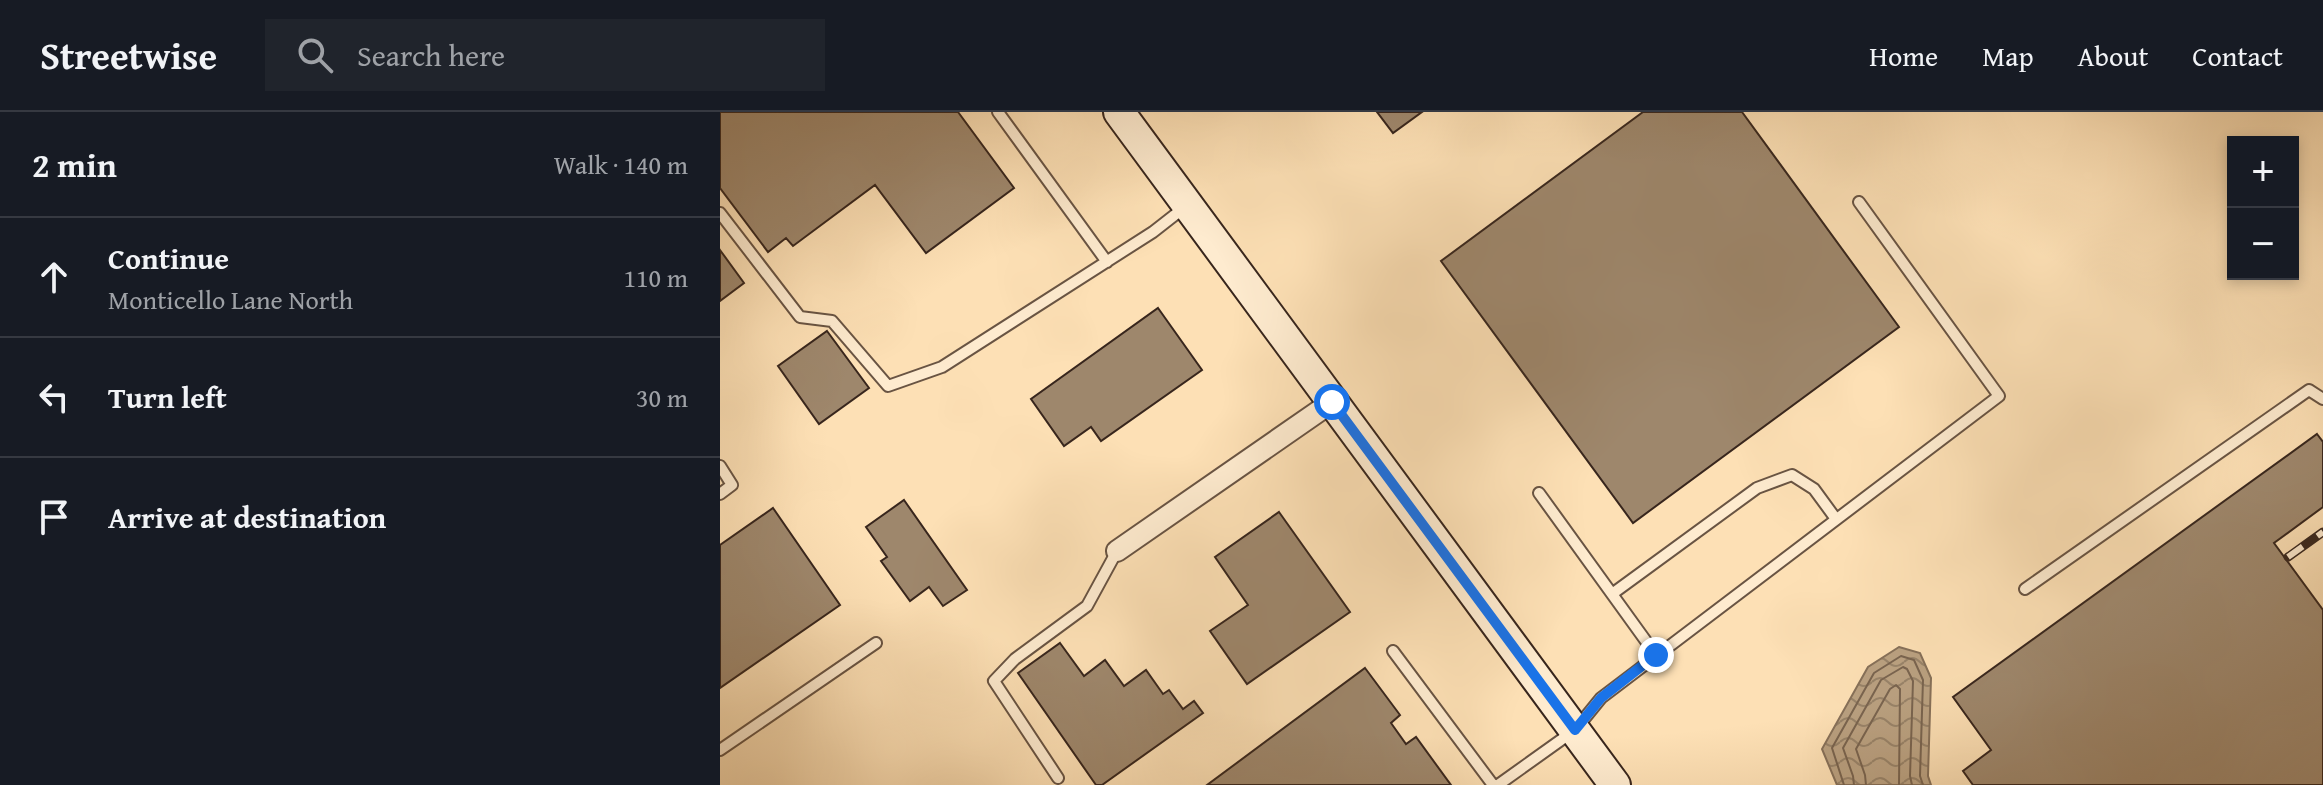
<!DOCTYPE html>
<html lang="en">
<head>
<meta charset="utf-8">
<style>
	:root { --surface:#171b24; --page:#20242c; --text:#f1f3f6; --muted:#9ea1a6; --line:#363941 }
	body { margin:0; font-family:"Gentium Book Plus",serif; background:var(--page); color:var(--text) }
	.controls { position:absolute; right:24px; top:24px; display:grid; overflow:hidden; border-radius:0px; box-shadow:0 4px 12px #0003 }
	.controls button { width:72px; height:72px; display:grid; place-items:center; padding:0; border:0; border-bottom:2px solid var(--line); background:var(--surface); color:var(--text); font:40px sans-serif }
	.stop { position:absolute; width:24px; height:24px; margin:-18px; border:6px solid #1a73e8; border-radius:50%; background:#fff }
	.stop.end { background:#1a73e8; border-color:#fff; box-shadow:0 2px 8px #0008 }
	.list { margin:0; padding:0; list-style:none }
	h2 { display:flex; justify-content:space-between; align-items:center; height:104px; margin:0; padding:0 32px; font-size:34px }
	h2 small { font-size:26px; font-weight:400; color:var(--muted) }
	.list li { display:grid; grid-template-columns:52px 1fr auto; gap:24px; align-items:center; box-sizing:border-box; height:120px; padding:0 32px; border-top:2px solid var(--line) }
	.list b { display:block; font-size:30px; white-space:nowrap }
	.list p { margin:0; font-size:26px; white-space:nowrap; color:var(--muted) }
	.list em { font-size:26px; font-style:normal; color:var(--muted) }
	.icon { flex:none; width:44px; height:44px; fill:none; stroke:currentColor; stroke-width:2; stroke-linecap:round; stroke-linejoin:round }
	.map { position:relative; flex:none; width:1603px; height:673px; overflow:hidden }
	header { display:flex; align-items:center; gap:48px; box-sizing:border-box; height:112px; padding:0 40px; background:var(--surface); border-bottom:2px solid var(--line) }
	header strong { font-size:38px }
	nav { display:flex; gap:44px; margin-inline-start:auto; font-size:28px }
	.search { width:560px; height:72px; background:var(--page); display:flex; align-items:center; gap:20px; box-sizing:border-box; padding:0 28px; border-radius:0px; color:var(--muted); font-size:30px }
	main { display:flex }
	aside { flex:1; background:var(--surface) }
	.map>svg:first-child { display:block }
	.water { fill:url(#water-waves); stroke:#867059; stroke-width:2 }
	.lines { fill:none; stroke-linecap:round; stroke-linejoin:round }
	.shore { stroke:#79644f; stroke-width:2 }
	.building { fill:#9e876c; stroke:#38261d; stroke-width:2 }
	.lane-casing { stroke:#695443; stroke-width:14 }
	.street-casing { stroke:#695443; stroke-width:24 }
	.secondary-casing { stroke:#38261d; stroke-width:34 }
	.lane { stroke:#feebcf; stroke-width:10 }
	.street { stroke:#feebcf; stroke-width:20 }
	.secondary { stroke:#feebcf; stroke-width:30 }
	.rail-casing { stroke:#38261d; stroke-width:9 }
	.rail { stroke:#feebcf; stroke-width:6; stroke-dasharray:18; stroke-linecap:butt }
	.route { stroke:#1a73e8; stroke-width:10 }
</style>
</head>
<body>
<header>
<strong>Streetwise</strong>
<div class="search"><svg class="icon" aria-label="search" viewBox="0 0 24 24"><circle cx="10" cy="10" r="6"/><path d="M15 15l6 6"/></svg>Search here</div>
<nav><a>Home</a><a>Map</a><a>About</a><a>Contact</a></nav>
</header>
<main>
<aside>
<h2>2 min<small>Walk · 140 m</small></h2>
<ul class="list">
<li><svg class="icon" aria-label="ahead" viewBox="0 0 24 24"><path d="M12 20V5M6 11l6-6 6 6"/></svg><div><b>Continue</b><p>Monticello Lane North</p></div><em>110 m</em></li>
<li><svg class="icon" aria-label="left" viewBox="0 0 24 24"><path d="M17 20v-9H6M10 6l-5 5 5 5"/></svg><div><b>Turn left</b></div><em>30 m</em></li>
<li><svg class="icon" aria-label="arrive" viewBox="0 0 24 24"><path d="M6 21V4h12l-3 4 3 4H6"/></svg><div><b>Arrive at destination</b></div></li>
</ul>
</aside>
<div class="map">
<svg width="1603" height="673" viewBox="0 0 1603 673">
	<defs>
		<pattern id="water-waves" width="16" height="10" patternUnits="userSpaceOnUse" patternTransform="scale(2)"><rect width="16" height="10" fill="#baa181"/><path d="M0 5q4-4 8 0t8 0" fill="none" stroke="#988369"/></pattern>
	</defs>
	<rect width="100%" height="100%" fill="#fde0b5"/>
	<filter id="stains"><feTurbulence type="fractalNoise" baseFrequency=".0025" numOctaves="4"/><feColorMatrix values="0 0 0 0 .2 0 0 0 0 .09 0 0 0 0 .02 0 0 0 .5 -.17"/></filter>
	<radialGradient id="worn" r=".72"><stop offset=".6" stop-color="#630" stop-opacity="0"/><stop offset="1" stop-color="#630" stop-opacity=".3"/></radialGradient>
	<path class="water" d="M1179,535L1200,541L1211,566L1208,664L1211,673H1117L1102,637L1148,555Z"/>
	<g class="lines">
		<path class="shore" d="M1124,673L1112,636L1154,561L1181,544L1194,548L1203,568L1200,664L1203,673
			M1134,673L1133,664L1123,636L1161,568L1183,555L1187,557L1193,569L1190,664L1192,673
			M1146,673L1145,663L1136,637L1170,577L1176,573L1180,577L1179,673"/>
	</g>
	<path class="building" d="M0,0H238L294,76L206,141L155,73L73,134L66,126L48,140L0,76Z
		M657,0H702L673,21Z
		M923,0H1022L1179,215L913,411L721,149Z
		M0,138L24,171L0,189Z
		M438,196L482,258L381,329L371,315L344,334L311,287Z
		M107,219L149,276L99,312L58,254Z
		M1597,322L1603,330V395L1554,431L1603,498V673H1253L1243,659L1271,638L1233,585Z
		M184,388L247,478L223,494L209,475L190,489L161,449L167,445L146,415Z
		M53,396L120,493L0,576V433Z
		M559,400L630,500L527,572L490,519L528,493L495,445Z
		M340,531L364,564L385,548L404,574L426,558L443,582L449,578L463,597L474,589L483,601L382,673H376L298,561Z
		M645,556L680,603L671,611L686,632L696,625L731,673H487Z"/>
	<g class="lines">
		<g class="lane-casing">
			<path id="lane" d="M278,0L387,150
				M0,101L80,205L112,209L168,274L222,255L433,120L465,95
				M0,354L12,373L0,382
				M819,381L936,543
				M1305,477L1589,278L1603,287
				M892,482L1037,376L1072,363L1094,377L1116,407
				M673,539L773,673
				M0,638L156,531
				M338,666L274,569L295,547L367,494L397,439
				M778,673L855,618L881,586L1279,284L1139,90"/>
		</g>
		<g class="street-casing">
			<path id="street" d="M397,439L612,290"/>
		</g>
		<g class="secondary-casing">
			<path id="secondary" d="M399,0L895,673"/>
		</g>
		<use href="#lane" class="lane"/>
		<use href="#street" class="street"/>
		<use href="#secondary" class="secondary"/>
		<g class="rail-casing">
			<path id="rail" d="M1568,445L1603,420"/>
		</g>
		<use href="#rail" class="rail"/>
	</g>
	<g class="lines">
		<path class="route" d="M612,290L855,618L881,586L936,543"/>
	</g>
	<rect width="100%" height="100%" filter="url(#stains)"/>
	<rect width="100%" height="100%" fill="url(#worn)"/>
</svg>
<div class="controls">
<button>+</button>
<button>−</button>
</div>
<div class="stop" style="left:612px;top:290px"></div>
<div class="stop end" style="left:936px;top:543px"></div>
</div>
</main>
</body>
</html>
